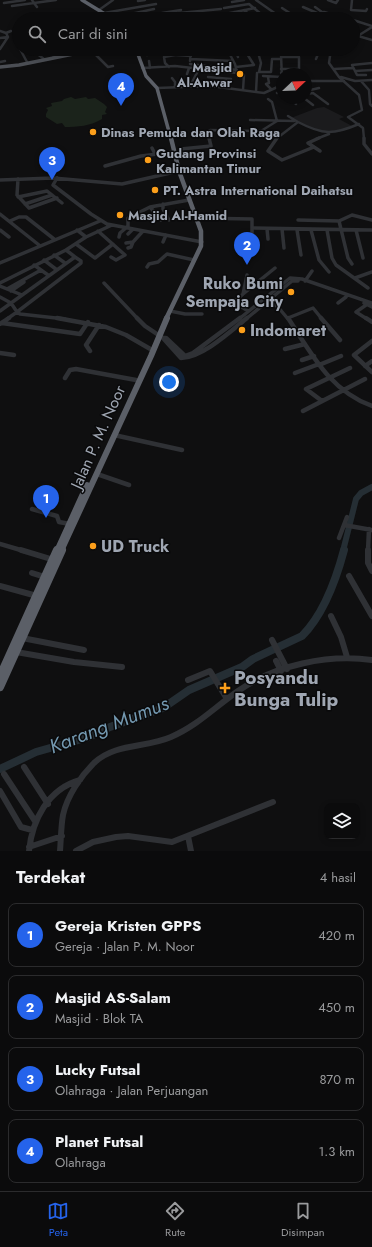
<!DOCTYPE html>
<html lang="id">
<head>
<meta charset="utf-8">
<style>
	:root { --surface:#0b0b0c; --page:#19191a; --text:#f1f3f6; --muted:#9a9b9d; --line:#2b2b2d; --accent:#2563eb }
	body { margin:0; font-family:Jost,sans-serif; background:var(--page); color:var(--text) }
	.controls { position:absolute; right:12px; bottom:12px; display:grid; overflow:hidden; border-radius:8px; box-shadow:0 2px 6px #0003 }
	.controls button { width:36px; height:36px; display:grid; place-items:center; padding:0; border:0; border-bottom:1px solid var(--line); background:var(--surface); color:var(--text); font:20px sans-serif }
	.compass { position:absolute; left:276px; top:68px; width:36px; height:36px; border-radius:50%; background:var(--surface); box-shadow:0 2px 6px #0003; rotate:67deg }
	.you { position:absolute; left:169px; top:382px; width:14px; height:14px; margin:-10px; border:3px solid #fff; border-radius:50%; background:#1a73e8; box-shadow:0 0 0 6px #1a73e833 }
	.badge { display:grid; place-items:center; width:26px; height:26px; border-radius:50%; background:var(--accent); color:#fff; font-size:13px; font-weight:700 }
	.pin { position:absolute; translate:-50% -33px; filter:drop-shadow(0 1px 2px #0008) }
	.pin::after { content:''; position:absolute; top:21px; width:14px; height:12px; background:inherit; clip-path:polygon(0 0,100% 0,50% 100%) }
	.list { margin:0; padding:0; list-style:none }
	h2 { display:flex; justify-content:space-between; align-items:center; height:52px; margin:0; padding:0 16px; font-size:17px }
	h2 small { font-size:13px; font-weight:400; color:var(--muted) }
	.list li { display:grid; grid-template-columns:26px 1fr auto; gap:12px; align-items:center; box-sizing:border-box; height:64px; margin:0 8px 8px; padding:0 8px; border:1px solid var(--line); border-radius:8px }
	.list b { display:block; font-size:15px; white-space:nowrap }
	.list p { margin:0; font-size:13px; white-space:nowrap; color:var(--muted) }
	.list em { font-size:13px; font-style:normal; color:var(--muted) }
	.icon { flex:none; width:22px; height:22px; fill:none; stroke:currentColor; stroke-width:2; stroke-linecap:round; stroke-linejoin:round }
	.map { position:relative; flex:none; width:372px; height:851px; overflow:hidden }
	.search { position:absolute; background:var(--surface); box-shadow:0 2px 6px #0003; left:12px; right:12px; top:12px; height:44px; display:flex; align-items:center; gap:10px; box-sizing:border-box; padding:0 14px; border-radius:22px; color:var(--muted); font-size:15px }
	.sheet { height:340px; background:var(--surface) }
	nav { display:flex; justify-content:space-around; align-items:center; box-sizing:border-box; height:56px; border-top:1px solid var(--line); background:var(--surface); font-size:11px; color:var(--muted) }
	nav a { display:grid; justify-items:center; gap:2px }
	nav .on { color:var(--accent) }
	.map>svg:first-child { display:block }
	.built { fill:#1b1b1d }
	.green { fill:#1b231b }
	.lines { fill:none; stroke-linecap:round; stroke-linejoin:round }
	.river-far1 { stroke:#252e34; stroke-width:6 }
	.river { stroke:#252e34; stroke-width:8 }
	.minor-far3 { stroke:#2f3135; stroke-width:2.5 }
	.minor-far2 { stroke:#2f3135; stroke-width:3.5 }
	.minor-far1 { stroke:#2f3135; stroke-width:4.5 }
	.minor { stroke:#2f3135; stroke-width:6 }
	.major { stroke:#4b4e54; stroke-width:3.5 }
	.highway-far3 { stroke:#5b5f67; stroke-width:3.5 }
	.highway-far2 { stroke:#5b5f67; stroke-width:4.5 }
	.highway-far1 { stroke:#5b5f67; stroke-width:6 }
	.highway { stroke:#5b5f67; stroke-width:8 }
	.poi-dot { fill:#fc9f1b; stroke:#0a0a0b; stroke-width:1.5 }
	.labels { text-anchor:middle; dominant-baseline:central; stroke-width:3; stroke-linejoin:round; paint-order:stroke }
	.far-poi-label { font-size:13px; font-weight:bold; fill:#9fa6b2; stroke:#0a0a0b; text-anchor:start }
	.poi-label { font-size:16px; font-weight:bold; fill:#9fa6b2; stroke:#0a0a0b; text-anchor:start }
	.street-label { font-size:16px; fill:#9fa6b2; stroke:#0a0a0b }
	.near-poi-label { font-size:19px; font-weight:bold; fill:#9fa6b2; stroke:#0a0a0b; text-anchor:start }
	.near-water-label { font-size:20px; font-style:italic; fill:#7398b0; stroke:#0a0a0b }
</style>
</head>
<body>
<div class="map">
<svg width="372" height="851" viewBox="0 0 372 851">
	<rect width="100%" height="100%" fill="#0f0f10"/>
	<path class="built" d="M324,107L344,117L339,119L352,126L339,132H320L291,118L317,108Z"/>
	<path class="green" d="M71,97L75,99L86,97L88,99L95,98L104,104L107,107L105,112L107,114L102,115V119C91,126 77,127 65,127L62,123L57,124L46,117V114L48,110L46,108L52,106L51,103L62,101L64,99Z"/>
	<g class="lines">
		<path class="river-far1" d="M343,551L356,499L361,493L372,487"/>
		<path class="river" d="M0,769L36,752L89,737L110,727L163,708L189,690L242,667L253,659L302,636C324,614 336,580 344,550"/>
		<path class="minor-far3" d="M32,0L34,3L56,0
			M256,0L283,19
			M328,0L336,3L338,0
			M352,0L351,10L366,11L367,9
			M138,1L145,0
			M232,2L244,0
			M4,3L25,0
			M12,6L34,3L37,7
			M303,7L317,13
			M315,7L322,12
			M224,8L249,4L267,19
			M282,8L299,19
			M99,10L113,0
			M244,10L254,19
			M234,12L243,19
			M104,13L156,4
			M230,13L255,8
			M165,16L162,13L181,10
			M80,18L103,13
			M112,18L154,9
			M95,19L108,16
			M156,19L179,13L221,9
			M301,19L324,12L349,19
			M320,19L336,16
			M353,20L372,26
			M0,31L6,33L8,37L0,49
			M6,33L11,31
			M358,36L372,40
			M0,38L8,37
			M353,39L372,27
			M20,49L27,62
			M45,49L55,57
			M56,49L64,55
			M68,49L72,53
			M90,49L108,67L113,66
			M145,49L147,55
			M202,49V52L209,53
			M235,49L238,57
			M257,49L261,63L259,72H271L272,59H281
			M279,49L281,54L282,80
			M331,49L329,63L339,77L359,95L362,110L348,117L363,128L364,139
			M32,50L44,59
			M176,55L191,56
			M281,57H299V69H281
			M191,59L233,61
			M316,59L320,49
			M149,61L150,68
			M190,61L191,49
			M0,62L5,61
			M372,63L352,65L355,71L372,70
			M190,64L237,70
			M169,67L165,63L164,57L175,55L183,49
			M236,67L254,65L244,49
			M142,68L175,66L237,73L235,64L227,49
			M334,69L353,68
			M355,71L357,75H366
			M281,73L300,74
			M187,74L189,68
			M263,76L282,77
			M208,77L231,79
			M268,77L269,83L266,84L271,89
			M341,77L355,81L372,80
			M172,78L175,82V87
			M306,81H344
			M361,81L369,90L370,104L372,106
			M190,86L199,69
			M157,88L211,86L264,93L282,85
			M243,90L244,75
			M306,91L319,88
			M256,92L257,73
			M277,93L282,92
			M306,94L313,93L328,104
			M289,98L296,104
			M304,98L313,105
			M268,99L272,102L277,121
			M250,120L294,121
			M298,122C323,135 333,135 359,124
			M210,139L208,131L210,130L261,131L277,121
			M276,139L298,122L288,116
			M316,139L329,134"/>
		<path class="minor-far2" d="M277,138L268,151L282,160L314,147
			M319,138L308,143L320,151
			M364,138V144L372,154
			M152,148L155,154
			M181,149L211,146L209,138
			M105,166L141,156L174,152
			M57,178L53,185L91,214L107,224L202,242
			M18,179L17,195L29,208L57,198
			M0,180L53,178L122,184L179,171
			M18,197L47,191L62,203
			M25,204L52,195
			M163,204V209L169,220
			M150,207L161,220
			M0,214L39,245
			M195,218L252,219V228L372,230
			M298,220L339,221L348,258L352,264
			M10,221L19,217H26L54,239
			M339,221L352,215L372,220
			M128,227V218L150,207L189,200
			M252,228V243
			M267,229L268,239
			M282,229L284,248
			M0,230L9,237
			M77,230L86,237
			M297,230L301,255
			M311,230L319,260L329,272
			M327,230L332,258L336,265L368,288
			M356,230L363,258
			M98,231L125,255L116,260L111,257
			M128,234L133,229
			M119,237L120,233L127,227
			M163,242L166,235
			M126,243L133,242L143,231
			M76,244L95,258L113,244
			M128,248L131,247L133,242
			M54,255L65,263
			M44,260L57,270
			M0,263L100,221
			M34,265L48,275
			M147,267L149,264L158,262L167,254L194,260
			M247,275L243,294L234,302L248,311
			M355,278L372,272
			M305,281L312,271
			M0,283L66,250
			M104,283L138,319
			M0,286L22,295
			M7,289L41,270
			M11,291L24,282
			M243,294L275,268
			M0,297L11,303L17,312L81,263V261L75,257
			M268,300L278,307L288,319
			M338,303L346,297
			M364,303L372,307
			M0,311L75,257L66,250L86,237L112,225
			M170,311L185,314H202
			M356,312L369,303
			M356,312L367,319
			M288,318L313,308L322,319
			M7,319L17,312L20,314L65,319
			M239,319L290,278L302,279L372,303
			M246,319L292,281H298"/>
		<path class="minor-far1" d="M57,318L106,327L126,335L152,350
			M137,318L145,326L163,338H166L185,356L193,353L240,318
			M288,318C312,354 329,390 372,406
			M321,318L340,340
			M366,318L372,322
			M2,323L80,334L88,322
			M0,324L9,318
			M163,338L181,358C202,358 231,331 247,318
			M372,341L354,355L372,372
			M285,349L305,344
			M90,351L86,345L99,325
			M0,353L14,355
			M302,360L314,356
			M319,365L341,356
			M365,366L372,361
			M295,373L319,364
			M65,378L70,370L76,369L136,380
			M322,401L306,389L350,368
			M303,411L365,379
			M114,435L182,450
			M97,474L129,485
			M32,509L57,516L59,522L70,524
			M344,525L372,530
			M339,538L347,517
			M0,544L24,551
			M368,551L369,529"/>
		<path class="minor" d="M21,550L54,560
			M368,550V563L372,571
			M32,573L45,577
			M349,576L372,616
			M0,586L37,596
			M331,616L341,637L347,657
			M22,638L84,650
			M272,640L287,669
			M16,652L74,662L122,667
			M276,661L281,671
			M188,680L210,671L227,699
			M24,767L48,804
			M4,774L35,821
			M0,791L21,827L32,830
			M188,836L191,851
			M29,847L62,836
			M29,851C32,820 48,789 80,780
			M60,851C61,839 61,826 63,815C67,796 81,776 94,763C115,743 146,748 171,737C197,726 215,707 238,691C275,665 328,654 372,660
			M76,851L93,842L116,837L128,836L172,842L273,802"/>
		<path class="major" d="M0,67L19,65L98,49"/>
		<path class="highway-far3" d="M82,0L113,19
			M136,49L146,76L157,88L171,139"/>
		<path class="highway-far2" d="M166,319L201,246V231L179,171L171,138"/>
		<path class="highway-far1" d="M57,551L87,485
			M61,551L151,356L167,318"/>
		<path class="highway" d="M0,676L57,550
			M0,687L62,550"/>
	</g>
	<g class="poi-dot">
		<circle cx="240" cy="74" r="4"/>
		<circle cx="93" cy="132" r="4"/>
		<circle cx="148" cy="160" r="4"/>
		<circle cx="155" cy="190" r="4"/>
		<circle cx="120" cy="215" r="4"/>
		<circle cx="291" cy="292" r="4"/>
		<circle cx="242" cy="330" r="4"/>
		<circle cx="93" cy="546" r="4"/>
		<path d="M223 682h4v4h4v4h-4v4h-4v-4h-4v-4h4z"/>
	</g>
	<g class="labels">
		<g class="far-poi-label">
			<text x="232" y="67" text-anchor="end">Masjid<tspan x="232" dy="15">Al-Anwar</tspan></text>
			<text x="101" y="132">Dinas Pemuda dan Olah Raga</text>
			<text x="156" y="153">Gudang Provinsi<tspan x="156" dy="15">Kalimantan Timur</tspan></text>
			<text x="163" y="190">PT. Astra International Daihatsu</text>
			<text x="128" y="215">Masjid Al-Hamid</text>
		</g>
		<g class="poi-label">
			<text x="283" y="283" text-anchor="end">Ruko Bumi<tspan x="283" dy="18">Sempaja City</tspan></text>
			<text x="250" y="330">Indomaret</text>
			<text x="101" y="546">UD Truck</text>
		</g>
		<g class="street-label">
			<text transform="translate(98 437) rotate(-66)">Jalan P. M. Noor</text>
		</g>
		<g class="near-poi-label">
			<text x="234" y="677">Posyandu<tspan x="234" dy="22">Bunga Tulip</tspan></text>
		</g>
		<g class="near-water-label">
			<text transform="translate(109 725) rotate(-21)">Karang Mumus</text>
		</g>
	</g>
</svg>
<div class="controls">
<button><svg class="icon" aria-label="layers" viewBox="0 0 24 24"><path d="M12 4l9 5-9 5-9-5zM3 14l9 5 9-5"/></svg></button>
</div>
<svg class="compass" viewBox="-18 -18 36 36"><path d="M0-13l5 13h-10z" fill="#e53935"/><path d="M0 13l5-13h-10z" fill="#9a9b9d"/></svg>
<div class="you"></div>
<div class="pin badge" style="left:46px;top:518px">1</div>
<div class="pin badge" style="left:247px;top:265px">2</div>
<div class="pin badge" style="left:52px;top:180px">3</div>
<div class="pin badge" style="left:121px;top:106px">4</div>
<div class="search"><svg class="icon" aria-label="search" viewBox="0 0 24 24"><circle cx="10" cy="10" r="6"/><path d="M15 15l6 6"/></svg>Cari di sini</div>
</div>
<section class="sheet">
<h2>Terdekat<small>4 hasil</small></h2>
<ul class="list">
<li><span class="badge">1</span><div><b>Gereja Kristen GPPS</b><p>Gereja · Jalan P. M. Noor</p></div><em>420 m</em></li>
<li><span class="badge">2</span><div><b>Masjid AS-Salam</b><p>Masjid · Blok TA</p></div><em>450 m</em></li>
<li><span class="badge">3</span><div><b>Lucky Futsal</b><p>Olahraga · Jalan Perjuangan</p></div><em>870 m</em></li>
<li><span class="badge">4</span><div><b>Planet Futsal</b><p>Olahraga</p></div><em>1.3 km</em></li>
</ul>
</section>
<nav>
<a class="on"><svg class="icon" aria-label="map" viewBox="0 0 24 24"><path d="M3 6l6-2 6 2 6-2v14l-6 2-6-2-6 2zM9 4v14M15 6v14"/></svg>Peta</a>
<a><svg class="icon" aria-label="directions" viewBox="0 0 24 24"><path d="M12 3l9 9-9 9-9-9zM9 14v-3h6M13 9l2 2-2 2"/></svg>Rute</a>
<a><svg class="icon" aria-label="saved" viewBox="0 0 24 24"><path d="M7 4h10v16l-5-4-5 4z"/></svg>Disimpan</a>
</nav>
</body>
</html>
